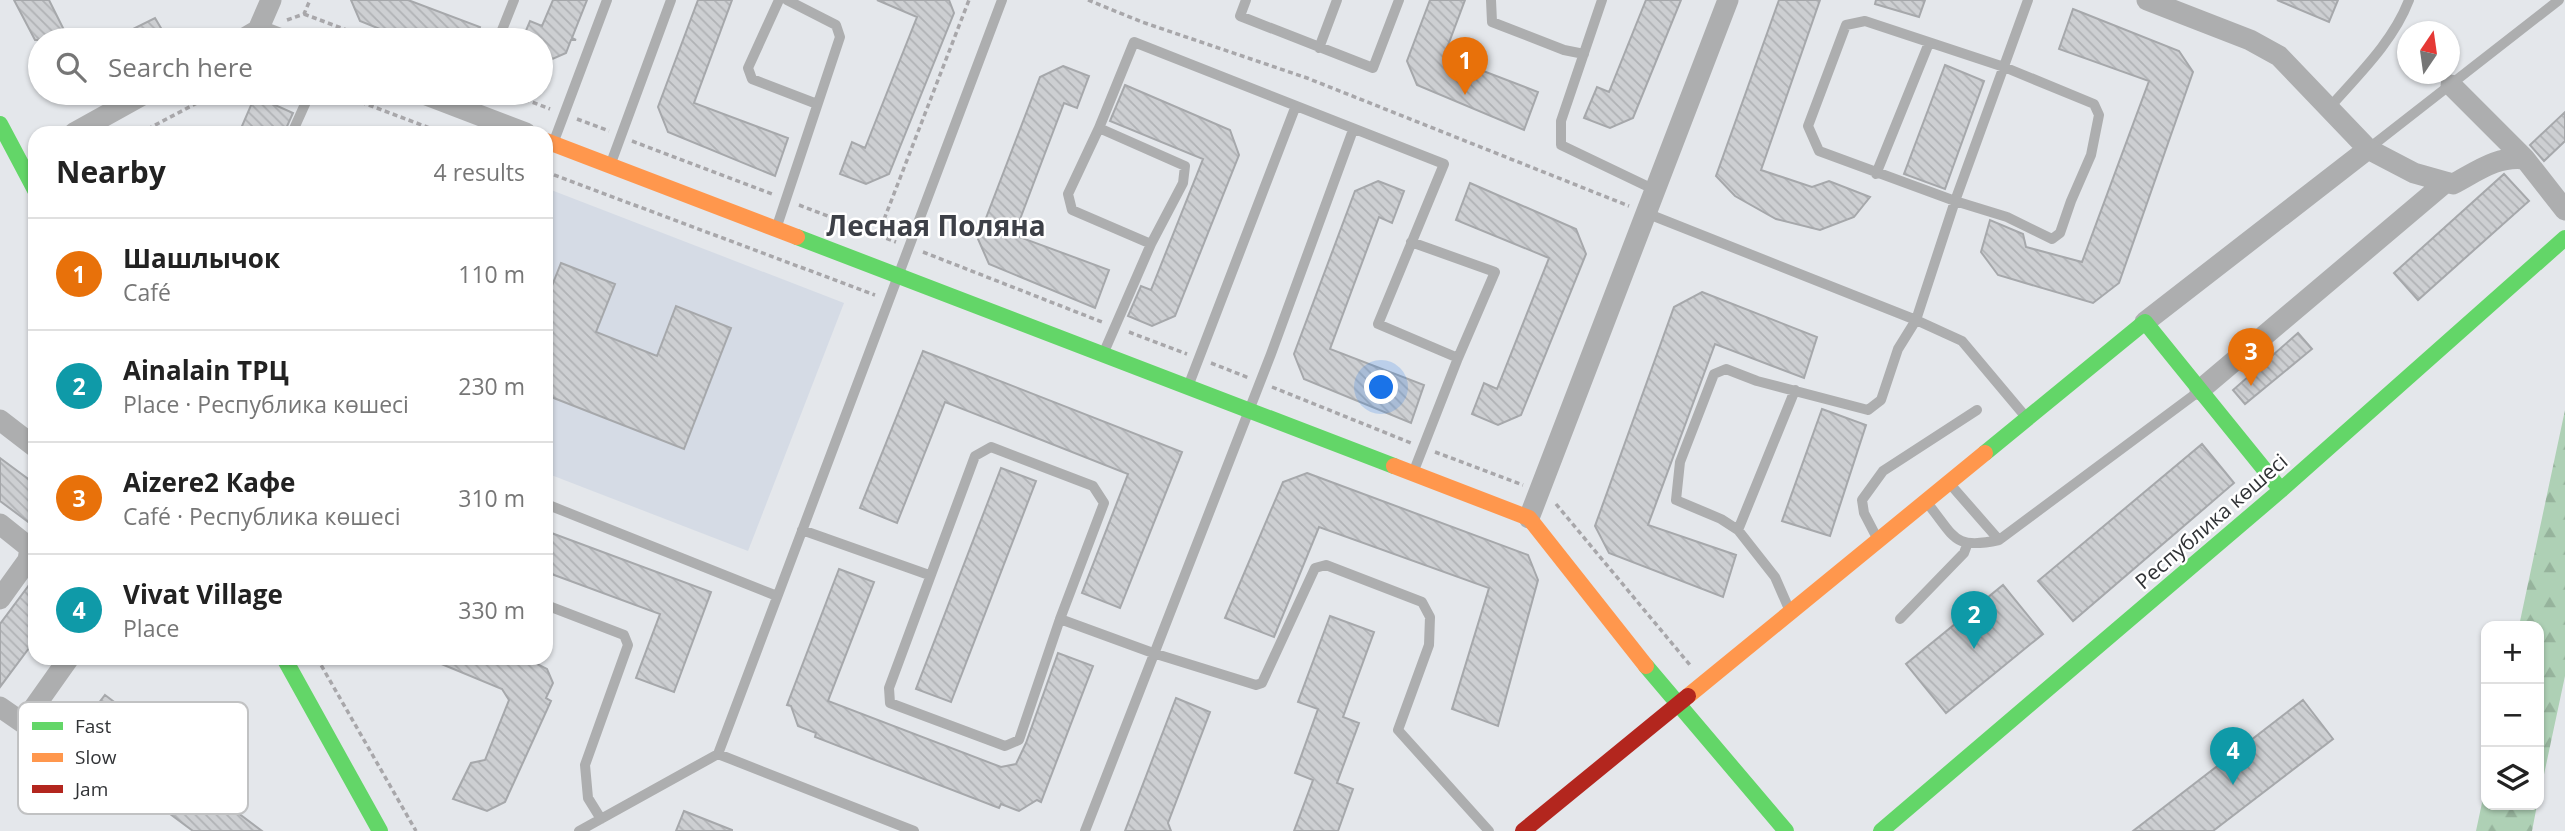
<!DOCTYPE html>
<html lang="en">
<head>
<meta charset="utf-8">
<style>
	:root { --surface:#fff; --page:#f2f2f2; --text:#222; --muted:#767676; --line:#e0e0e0; --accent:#111827 }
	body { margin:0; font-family:"Open Sans",sans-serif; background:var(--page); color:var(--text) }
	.controls { position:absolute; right:21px; bottom:21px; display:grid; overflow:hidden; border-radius:14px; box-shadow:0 2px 5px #0004 }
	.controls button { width:63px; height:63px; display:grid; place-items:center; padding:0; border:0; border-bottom:2px solid var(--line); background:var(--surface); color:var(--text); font:35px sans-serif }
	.compass { position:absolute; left:2397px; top:21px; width:63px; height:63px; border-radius:50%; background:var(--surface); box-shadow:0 2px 5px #0004; rotate:13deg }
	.you { position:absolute; left:1382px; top:388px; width:24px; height:24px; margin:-18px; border:5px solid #fff; border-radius:50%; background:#1a73e8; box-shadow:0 0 0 10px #1a73e833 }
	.badge { display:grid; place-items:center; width:46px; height:46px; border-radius:50%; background:var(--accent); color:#fff; font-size:23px; font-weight:700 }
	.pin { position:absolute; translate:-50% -58px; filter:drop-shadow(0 2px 4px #0008) }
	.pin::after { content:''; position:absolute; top:37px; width:24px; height:21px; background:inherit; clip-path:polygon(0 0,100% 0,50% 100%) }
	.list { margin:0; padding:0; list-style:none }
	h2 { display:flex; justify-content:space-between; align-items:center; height:91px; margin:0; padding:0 28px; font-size:30px }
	h2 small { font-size:23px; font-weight:400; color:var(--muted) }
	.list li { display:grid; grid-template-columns:46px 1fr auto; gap:21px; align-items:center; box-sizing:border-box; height:112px; padding:0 28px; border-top:2px solid var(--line) }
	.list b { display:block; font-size:26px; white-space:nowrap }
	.list p { margin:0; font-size:23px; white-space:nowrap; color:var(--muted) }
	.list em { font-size:23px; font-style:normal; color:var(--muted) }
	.icon { flex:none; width:38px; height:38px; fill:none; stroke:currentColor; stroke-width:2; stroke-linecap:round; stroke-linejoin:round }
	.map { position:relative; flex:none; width:2565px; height:831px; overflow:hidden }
	.search { position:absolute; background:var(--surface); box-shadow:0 2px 5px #0004; left:28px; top:28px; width:525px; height:77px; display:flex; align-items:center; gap:18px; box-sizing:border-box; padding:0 24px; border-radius:38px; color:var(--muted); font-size:26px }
	.panel { position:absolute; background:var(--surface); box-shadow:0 2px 5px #0004; left:28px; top:126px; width:525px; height:539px; border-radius:21px }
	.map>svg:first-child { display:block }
	.built { fill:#d5dbe5 }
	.forest { fill:url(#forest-firs) }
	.building { fill:url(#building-back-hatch); stroke:#a6a8ab; stroke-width:2 }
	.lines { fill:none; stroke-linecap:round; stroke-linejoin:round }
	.path { stroke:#a8a7aa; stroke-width:3.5; stroke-dasharray:5 3.5; stroke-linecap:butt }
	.lane { stroke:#adaeaf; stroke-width:10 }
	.street { stroke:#adaeaf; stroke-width:21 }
	.fast { stroke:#63d668; stroke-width:16 }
	.slow { stroke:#ff974d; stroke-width:16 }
	.jam { stroke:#b3261e; stroke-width:16 }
	.labels { text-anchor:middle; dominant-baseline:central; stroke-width:5; stroke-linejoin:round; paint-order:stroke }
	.street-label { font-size:21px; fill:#313336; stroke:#fff }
	.district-label { font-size:28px; font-weight:bold; fill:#3d4047; stroke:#fff }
	.key { fill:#fff; stroke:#c1c2c3; stroke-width:2 }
	.key-label { font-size:19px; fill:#313336 }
</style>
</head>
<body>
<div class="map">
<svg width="2565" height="831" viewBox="0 0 2565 831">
	<defs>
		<pattern id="forest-firs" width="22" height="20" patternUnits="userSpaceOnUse" patternTransform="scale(1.75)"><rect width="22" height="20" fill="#aed0b5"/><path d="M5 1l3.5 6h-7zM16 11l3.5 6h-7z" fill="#96b39c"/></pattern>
		<pattern id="building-back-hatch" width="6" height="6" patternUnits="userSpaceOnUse" patternTransform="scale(1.75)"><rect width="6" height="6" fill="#cdcfd2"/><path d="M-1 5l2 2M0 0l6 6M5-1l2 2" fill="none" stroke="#b0b2b5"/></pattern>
	</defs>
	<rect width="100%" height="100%" fill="#e4e7eb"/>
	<path class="built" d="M546,188L844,303L748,551L546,473Z"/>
	<path class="forest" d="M2565,410V676L2539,798V626H2519Z
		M2486,784V805H2537L2532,831H2476Z"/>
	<path class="building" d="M14,0H49L69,40H35Z
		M351,0H408L480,27L476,40H407L360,21Z
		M553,0H587L572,38L576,40H571L566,53L541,64V40H522L530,21L542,26Z
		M698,0H732L694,103L788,138L775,176L668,132L658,107Z
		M877,0H949L954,13L889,174L866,184L840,174L852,142L865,148L917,17Z
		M1430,0H1465L1444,56L1538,92L1524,130L1417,85L1407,61Z
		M1646,0H1681L1633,118L1610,128L1584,118L1597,87L1609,92Z
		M1779,0H1820L1761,170L1812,187L1829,181L1870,197L1854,217L1820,230L1776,219L1735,196L1716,176Z
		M1876,0H1925L1919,17L1875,4Z
		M2277,0H2338L2329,22Z
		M2073,9L2179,51L2193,72L2119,283L2093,303L1998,275L1981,252L1990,220L2023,234L2026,247L2082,262L2149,81L2059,49Z
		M155,18L168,40H111Z
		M1945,65L1984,81L1945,189L1904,174Z
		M1063,66L1089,76L1077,108L1064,103L1014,235L1109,270L1095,308L989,264L978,239L1040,77Z
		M1125,85L1230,130L1239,155L1175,316L1152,326L1128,316L1141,286L1151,290L1203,159L1110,121Z
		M255,96L293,113L284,133H239Z
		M2565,112V141L2544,161L2530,145Z
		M2504,174L2529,201L2418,300L2394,273Z
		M1378,181L1404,191L1392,223L1379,217L1330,349L1424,385L1411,423L1304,379L1294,354L1355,191Z
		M1470,183L1576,229L1586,254L1521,415L1498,425L1472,414L1484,383L1497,389L1549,258L1456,220Z
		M561,263L615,284L596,332L657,356L676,306L731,328L684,449L546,395V301Z
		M1702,292L1817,337L1804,378L1715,344L1648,525L1736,555L1723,597L1609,553L1595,526L1674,307Z
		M2298,333L2312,349L2245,404L2233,390Z
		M923,351L1182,452L1120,608L1082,593L1128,474L945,402L897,523L860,508Z
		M1822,409L1866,425L1830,536L1782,521Z
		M2202,444L2234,483L2073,621L2038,581Z
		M0,458L35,484V527L0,501Z
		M1001,468L1036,481L951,702L916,689Z
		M1307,473L1528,555L1538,580L1498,726L1452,709L1489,588L1319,527L1274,637L1225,618L1283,482Z
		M546,531L711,592L674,692L636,678L660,614L546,572Z
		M839,569L874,582L828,701L1001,767L1016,764L1026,743L1058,653L1093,666L1041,802L1037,800L1019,811L1001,804L999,808L815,737L816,733L798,726L791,706L787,705Z
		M35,577V640L0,687V624Z
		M2003,585L2043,634L1946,713L1906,664Z
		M1330,616L1374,632L1343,717L1359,723L1337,783L1353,789L1338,831H1294L1313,780L1295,773L1318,709L1298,702Z
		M427,658H531V661L547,669L553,683L546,698L551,701L505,802L487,811L453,799L471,763L485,760L509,700L502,689Z
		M105,695L190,759L181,770L262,831H193L154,802L166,787L116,749L102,768L68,743Z
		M1176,698L1210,712L1168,823L1171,831H1125Z
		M2303,700L2333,739L2213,831H2133Z
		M684,811L732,830V831H676Z"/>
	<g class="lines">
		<path class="path" d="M1088,0L1142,22L1307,78L1629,206
			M304,14L373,40
			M287,20L304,14L310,0
			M337,93L443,133
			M509,93L550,109
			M577,119L609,131
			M140,133L216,93
			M632,141L772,194
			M546,172L875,295
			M799,205L896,242
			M878,235L969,0
			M923,252L1102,322
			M1129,332L1187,354
			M1211,363L1249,378
			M1272,387L1411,443
			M1435,452L1523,485
			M1556,504L1690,665
			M317,658L416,831"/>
		<path class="lane" d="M779,0L748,68L752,79L817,104
			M1246,0L1240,16L1373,68L1399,0
			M1491,0L1492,22L1564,50L1584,54
			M1602,0L1561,121V145L1655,190
			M1865,21L2004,67L2094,104L2099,115L2091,155L2071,201L2060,233L2052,239L2007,217L1955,201L1819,151L1808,126L1846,25Z
			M498,40L514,0
			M1319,48L1337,0
			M2329,108C2358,75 2393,42 2409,0
			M470,111L477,93
			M1099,128L1068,194L1072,210L1151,244
			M292,133L310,93
			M554,141L607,0
			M2368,149L2559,0
			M611,163L671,0
			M1876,174L1929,43
			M1646,213L1916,320L1955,201L2028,0
			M777,226L840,37L836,25L787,0
			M1104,352L1151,244L1183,183L1185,166L1099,128L1134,42L1444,164L1378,324L1458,358L1495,272L1411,242
			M1189,384L1295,108
			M991,447L1093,486L1104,503L1060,619L1019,740L1005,746L890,703L889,688L975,456Z
			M1413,473L1458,358
			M1950,484L1999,540
			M546,504L777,596
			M1928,504C1955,537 1953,550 1999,540L2198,392
			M802,530L929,575
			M1738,530L1795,390
			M1877,538L1864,513L1862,500L1883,471L1977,410
			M546,605L624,635L628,645L585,765L588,798L601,819
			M1789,609L1775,577L1738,530L1721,519L1676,500L1680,462L1714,374L1726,369L1757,381L1868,410L1881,400L1898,349L1916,320L1962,341L2025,416
			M1060,619L1153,653L1256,685L1262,683L1315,568L1326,565L1422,602L1430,617L1429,645L1398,730L1489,831
			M1900,619L1964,553L1967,545
			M718,754L1002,0
			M579,831L718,754L914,831
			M1085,831L1271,354L1353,130"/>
		<path class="street" d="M2147,0L2250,40L2279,56L2368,149L2414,173L2453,184C2476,172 2498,155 2525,159L2565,210
			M258,30L284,40
			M241,40L258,30L271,0
			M2451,85L2525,159
			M421,93L526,133
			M74,133L146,93
			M2145,322L2368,149
			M2200,390L2446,182
			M0,420L35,447
			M1529,518L1728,0
			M0,524L30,548L28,560L0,599
			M0,707L23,723L69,658"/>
		<path class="fast" d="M0,124L35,190
			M797,237L1394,466
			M1985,453L2145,322L2281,490
			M284,658L380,831
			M1646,666L1786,831
			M1881,831L2281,490L2565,238"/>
		<path class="slow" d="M546,141L797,237
			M1394,466L1529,518L1646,666
			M1688,696L1985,453"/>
		<path class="jam" d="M1523,831L1688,696"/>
	</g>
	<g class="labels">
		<g class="street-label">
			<text transform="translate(2211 521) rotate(-41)">Республика көшесі</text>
		</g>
		<g class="district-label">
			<text x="936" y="225">Лесная Поляна</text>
		</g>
	</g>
	<rect x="18" y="702" width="230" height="112" rx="10" class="key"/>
	<rect x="32" y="722" width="31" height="8" fill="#63d668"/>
	<rect x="32" y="753" width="31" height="9" fill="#ff974d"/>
	<rect x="32" y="785" width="31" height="8" fill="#b3261e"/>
	<g class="key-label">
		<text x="75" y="733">Fast</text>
		<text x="75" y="764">Slow</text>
		<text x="75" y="796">Jam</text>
	</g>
</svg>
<div class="controls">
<button>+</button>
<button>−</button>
<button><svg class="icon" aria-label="layers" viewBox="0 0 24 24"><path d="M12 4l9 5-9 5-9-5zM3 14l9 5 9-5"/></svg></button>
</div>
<svg class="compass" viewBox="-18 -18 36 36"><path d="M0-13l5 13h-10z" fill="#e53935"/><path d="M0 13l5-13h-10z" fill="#767676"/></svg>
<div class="you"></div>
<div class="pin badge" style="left:1465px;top:95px;background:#e8710a">1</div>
<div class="pin badge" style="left:1974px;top:649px;background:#0f9aa8">2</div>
<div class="pin badge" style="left:2251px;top:386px;background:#e8710a">3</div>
<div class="pin badge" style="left:2233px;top:785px;background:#0f9aa8">4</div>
<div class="search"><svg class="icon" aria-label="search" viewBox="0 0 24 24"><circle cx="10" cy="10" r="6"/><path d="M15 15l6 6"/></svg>Search here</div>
<section class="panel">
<h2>Nearby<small>4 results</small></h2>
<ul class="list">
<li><span class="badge" style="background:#e8710a">1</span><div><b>Шашлычок</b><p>Café</p></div><em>110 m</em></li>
<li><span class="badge" style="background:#0f9aa8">2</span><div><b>Ainalain ТРЦ</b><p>Place · Республика көшесі</p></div><em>230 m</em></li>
<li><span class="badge" style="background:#e8710a">3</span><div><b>Aizere2 Кафе</b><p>Café · Республика көшесі</p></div><em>310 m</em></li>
<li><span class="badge" style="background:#0f9aa8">4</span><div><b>Vivat Village</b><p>Place</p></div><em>330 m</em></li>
</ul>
</section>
</div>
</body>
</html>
